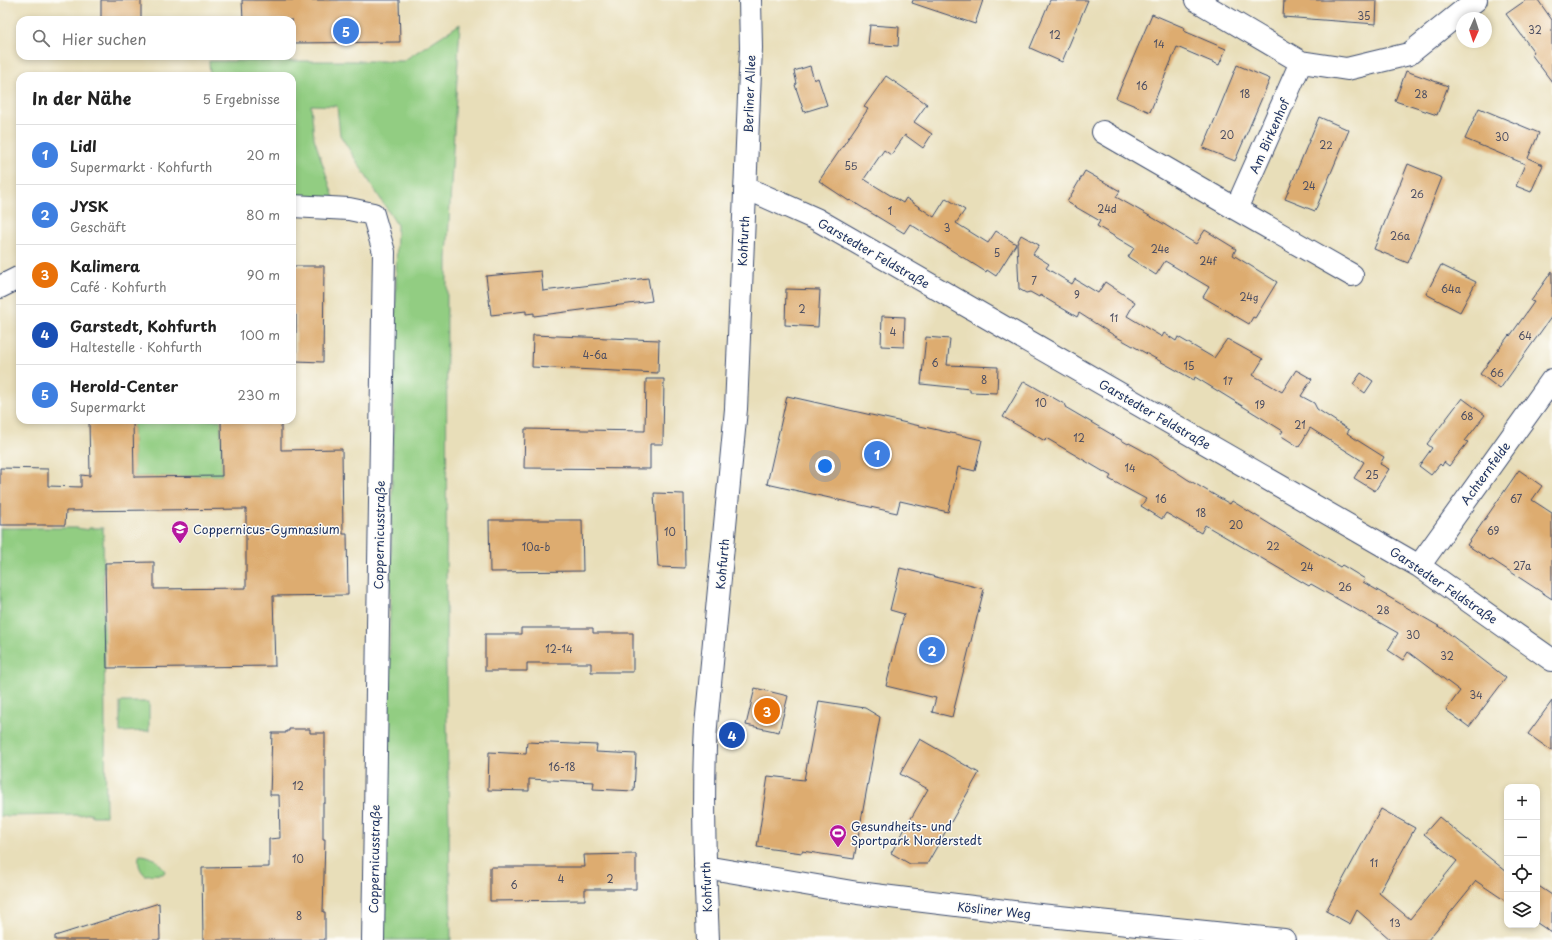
<!DOCTYPE html>
<html lang="de">
<head>
<meta charset="utf-8">
<style>
	:root { --surface:#fff; --page:#f6f6f6; --text:#222; --muted:#767676; --line:#e0e0e0; --accent:#0f766e }
	body { margin:0; font-family:"Playpen Sans",sans-serif; background:var(--page); color:var(--text) }
	.controls { position:absolute; right:12px; bottom:12px; display:grid; overflow:hidden; border-radius:8px; box-shadow:0 2px 6px #0003 }
	.controls button { width:36px; height:36px; display:grid; place-items:center; padding:0; border:0; border-bottom:1px solid var(--line); background:var(--surface); color:var(--text); font:20px sans-serif }
	.compass { position:absolute; left:1456px; top:12px; width:36px; height:36px; border-radius:50%; background:var(--surface); box-shadow:0 2px 6px #0003; rotate:183deg }
	.you { position:absolute; left:825px; top:466px; width:14px; height:14px; margin:-10px; border:3px solid #fff; border-radius:50%; background:#1a73e8; box-shadow:0 0 0 6px #1a73e833 }
	.badge { display:grid; place-items:center; width:26px; height:26px; border-radius:50%; background:var(--accent); color:#fff; font-size:13px; font-weight:700 }
	.pin { position:absolute; translate:-50% -50%; border:2px solid #fff; box-shadow:0 1px 4px #0006 }
	.list { margin:0; padding:0; list-style:none }
	h2 { display:flex; justify-content:space-between; align-items:center; height:52px; margin:0; padding:0 16px; font-size:17px }
	h2 small { font-size:13px; font-weight:400; color:var(--muted) }
	.list li { display:grid; grid-template-columns:26px 1fr auto; gap:12px; align-items:center; box-sizing:border-box; height:60px; padding:0 16px; border-top:1px solid var(--line) }
	.list b { display:block; font-size:15px; white-space:nowrap }
	.list p { margin:0; font-size:13px; white-space:nowrap; color:var(--muted) }
	.list em { font-size:13px; font-style:normal; color:var(--muted) }
	.icon { flex:none; width:22px; height:22px; fill:none; stroke:currentColor; stroke-width:2; stroke-linecap:round; stroke-linejoin:round }
	.map { position:relative; flex:none; width:1552px; height:940px; overflow:hidden }
	.search { position:absolute; background:var(--surface); box-shadow:0 2px 6px #0003; left:16px; top:16px; width:280px; height:44px; display:flex; align-items:center; gap:10px; box-sizing:border-box; padding:0 14px; border-radius:12px; color:var(--muted); font-size:15px }
	.panel { position:absolute; background:var(--surface); box-shadow:0 2px 6px #0003; left:16px; top:72px; width:280px; height:352px; border-radius:12px }
	.map>svg:first-child { display:block }
	.green { fill:#92cd82; stroke:#567e70 }
	.building { fill:#ddac6f }
	.lines { fill:none; stroke-linecap:round; stroke-linejoin:round }
	.minor-casing { stroke:#3a496c; stroke-width:24 }
	.minor { stroke:#fff; stroke-width:22 }
	.labels { text-anchor:middle; dominant-baseline:central; stroke-width:3; stroke-linejoin:round; paint-order:stroke }
	.number-label { font-size:10px; fill:#4c4e62 }
	.street-label { font-size:12px; fill:#1b2f5e; stroke:#fdfcf7 }
	.poi-label { font-size:12px; fill:#1b2f5e; stroke:#fdfcf7; text-anchor:start }
</style>
</head>
<body>
<div class="map">
<svg width="1552" height="940" viewBox="0 0 1552 940">
	<rect width="100%" height="100%" fill="#fdfcf7"/>
	<filter id="ink" filterUnits="userSpaceOnUse"><feTurbulence type="fractalNoise" baseFrequency=".025" numOctaves="2"/><feDisplacementMap in="SourceGraphic" scale="8" xChannelSelector="R" yChannelSelector="G"/><feConvolveMatrix kernelMatrix="1 2 1 2 8 2 1 2 1" color-interpolation-filters="sRGB"/></filter>
	<filter id="wash" filterUnits="userSpaceOnUse"><feTurbulence type="fractalNoise" baseFrequency=".012" numOctaves="4" result="noise"/><feDisplacementMap in="SourceGraphic" scale="16" xChannelSelector="R" yChannelSelector="G"/><feGaussianBlur stdDeviation="0.9" result="paint"/><feColorMatrix in="noise" values="0 0 0 0 0 0 0 0 0 0 0 0 0 0 0 0 0 1.4 0 .05"/><feComposite in="paint" operator="in"/></filter>
	<g filter="url(#wash)">
		<rect width="100%" height="100%" fill="#e8deb9"/>
		<path class="green" d="M460,24L447,258L446,667L451,940H384L397,225L340,135L337,106L311,105L314,138L335,201L292,202V76H210L209,61H403Z
			M133,420H221L222,476L134,477Z
			M0,528H77L88,530L89,528H103L106,816H92L91,813L80,815L0,816Z
			M120,702H149V731L120,732Z
			M140,855C151,855 161,862 165,872L163,874L145,875C139,869 138,864 139,856Z"/>
		<g id="blocks">
			<path class="building" d="M101,0H141V20H101Z
				M242,0H399L400,42L292,43V20H243Z
				M913,0H983L975,24L912,3Z
				M1050,0H1088L1062,62L1030,48Z
				M1284,0H1377L1376,24L1283,17Z
				M1526,0H1538L1552,20V82L1531,54L1534,52L1506,14Z
				M1152,14L1185,28L1184,31L1226,49L1219,65L1177,47L1150,112L1116,98Z
				M870,25L899,27L898,46L868,44Z
				M1237,65L1270,79L1235,161L1203,148Z
				M810,66L814,80L818,78L827,105L804,112L795,85L797,84L794,71Z
				M1406,71L1448,86L1437,115L1395,101Z
				M886,76L927,104L914,122L932,134L923,148L905,135L891,155L884,150L864,179L903,203L906,198L934,217L946,198L965,210L956,223L988,243L996,231L1016,244L996,276L987,270L986,272L910,224L904,233L850,200L849,201L819,181L868,109L864,107Z
				M1479,108L1539,133L1528,158L1543,165L1531,192L1516,186L1525,164L1465,139Z
				M1319,117L1349,130L1315,211L1285,199Z
				M1408,164L1442,178L1408,263L1374,249Z
				M1085,171L1120,191L1116,197L1162,223L1196,244L1205,230L1236,249L1233,255L1277,282L1255,318L1253,317L1249,324L1203,297L1209,287L1165,261L1156,275L1128,257L1134,248L1097,226L1100,221L1067,202Z
				M1021,235L1039,245L1033,254L1049,264L1046,268L1072,284L1075,279L1098,293L1105,282L1135,302L1127,316L1162,337L1164,333L1176,341L1178,337L1214,358L1227,339L1263,359L1253,375L1282,392L1296,370L1312,379L1301,396L1314,403L1317,409L1349,430L1347,433L1357,440L1384,457L1380,464L1389,469L1375,491L1354,478L1364,462L1310,428L1299,447L1280,435L1283,431L1195,377L1194,380L1115,336L1079,313L1077,317L1040,295L1039,297L1030,292L1026,293L1019,289L1017,243Z
				M1441,265L1476,282L1460,312L1426,294Z
				M292,266H324L323,362L296,361V315H292Z
				M541,271L543,291L648,278L652,301L534,316V313L526,314V311L491,315L486,276Z
				M1552,271V316L1500,389L1480,374L1509,335L1510,336L1534,302L1531,301Z
				M786,289L820,290L818,327L785,325Z
				M882,316L905,317L904,347L881,346Z
				M533,335L659,340L658,373L532,367Z
				M926,337L950,339L947,365L998,367L997,393L970,392V389L921,384Z
				M1361,373L1373,381L1365,393L1353,384Z
				M646,379H664L663,444H650V469L524,468L525,429L645,431Z
				M1024,381L1066,405L1065,407L1128,444L1129,443L1151,455L1187,479L1230,504L1232,501L1340,567L1342,565L1365,579L1363,582L1442,628L1506,678L1469,727L1446,710L1460,691L1408,652L1403,660L1388,650L1398,633L1311,584L1309,586L1205,525L1201,533L1166,513L1162,519L1141,506L1146,499L1109,479L1111,476L1046,438L1045,441L1003,417Z
				M787,396L982,440L975,471L958,467L948,512L900,501L897,513L767,484Z
				M1462,398L1485,415L1465,441L1468,442L1449,466L1444,462L1442,466L1440,464L1431,475L1419,466L1432,448L1427,444Z
				M89,420H133L134,477L222,476L221,420H281V450L342,449L343,534H347L348,595L273,596L275,666L107,668L105,563L154,562V589L246,588V509L66,511L65,525H0V468L48,469V486L81,487V475L90,476Z
				M1519,470L1542,486L1532,500L1552,513V599L1491,559L1490,560L1467,545Z
				M654,493L684,494L685,568L658,567Z
				M489,520H582L583,571L490,572Z
				M900,568L984,589L952,717L932,712L936,698L886,686L904,614L890,610Z
				M521,628H593V633H633V672H591V663H527V671H485V634H521Z
				M755,688L788,696L779,732L746,725Z
				M819,701L865,708L880,717L854,859L802,851V853L757,847L768,776L804,780Z
				M1552,701V751L1528,734Z
				M289,729H310V733H325V803H323V839H325L323,912H325V940H203L202,868L269,867V839L280,838L279,795H270L272,733H286V731H289Z
				M920,739L979,773L927,864H910L891,853L928,789L900,774Z
				M527,742L597,745L596,752L636,754L634,791L593,789L594,782L529,779V791L488,790L489,752L526,754Z
				M1381,809L1415,828L1379,893L1410,919L1457,861L1424,834L1439,817L1507,872V902L1476,881L1428,940H1391L1357,910L1350,924L1326,911Z
				M636,854V889H585V900L490,901V867H585L584,855Z
				M1537,885L1552,895V933L1537,923Z
				M159,903L160,940H55V936Z"/>
		</g>
	</g>
	<g filter="url(#ink)">
		<use href="#blocks" fill-opacity="0" stroke="#3a496c" stroke-width="1"/>
		<g class="lines">
			<g class="minor-casing">
				<path id="minor" d="M1196,0L1301,62L1347,69L1409,54L1476,0
					M1103,132L1236,209L1301,62
					M746,188L816,219L1419,566L1552,660
					M292,206L349,209L373,214L384,252L373,940
					M1236,209L1352,275
					M0,287L20,277
					M1419,566L1552,380
					M705,867L858,893L1030,914L1284,940
					M708,940C705,869 702,797 706,726L736,409L751,48L750,0"/>
			</g>
			<use href="#minor" class="minor"/>
		</g>
	</g>
	<defs>
		<g id="school-pin" transform="scale(0.9)"><path d="M0 17L-7.5 6A9.5 9.5 0 1 1 7.5 6Z" fill="#b5179e" stroke="#fdfcf7"/><path d="M0-5L7-2L0 1L-7-2ZM-4 1L0 2.5L4 1V4Q0 6-4 4Z" fill="#fff"/></g>
		<g id="stadium-pin" transform="scale(0.9)"><path d="M0 17L-7.5 6A9.5 9.5 0 1 1 7.5 6Z" fill="#b5179e" stroke="#fdfcf7"/><path d="M0-5a6.5 5 0 1 0 0 10a6.5 5 0 1 0 0-10ZM-3.5-1.8h7v3.6h-7Z" fill="#fff"/></g>
	</defs>
	<g fill-rule="evenodd">
		<use href="#school-pin" x="180" y="529"/>
		<use href="#stadium-pin" x="838" y="833"/>
	</g>
	<g class="labels">
		<g class="number-label">
			<text x="1364" y="15">35</text>
			<text x="1535" y="29">32</text>
			<text x="1055" y="34">12</text>
			<text x="1159" y="43">14</text>
			<text x="1142" y="85">16</text>
			<text x="1245" y="93">18</text>
			<text x="1421" y="93">28</text>
			<text x="1227" y="134">20</text>
			<text x="1502" y="136">30</text>
			<text x="1326" y="144">22</text>
			<text x="851" y="165">55</text>
			<text x="1309" y="185">24</text>
			<text x="1417" y="193">26</text>
			<text x="1107" y="208">24d</text>
			<text x="890" y="210">1</text>
			<text x="947" y="227">3</text>
			<text x="1400" y="235">26a</text>
			<text x="1160" y="248">24e</text>
			<text x="997" y="252">5</text>
			<text x="1208" y="260">24f</text>
			<text x="1034" y="280">7</text>
			<text x="1451" y="288">64a</text>
			<text x="1077" y="294">9</text>
			<text x="1249" y="296">24g</text>
			<text x="802" y="308">2</text>
			<text x="1114" y="317">11</text>
			<text x="893" y="331">4</text>
			<text x="1525" y="335">64</text>
			<text x="595" y="354">4-6a</text>
			<text x="935" y="362">6</text>
			<text x="1189" y="365">15</text>
			<text x="1497" y="372">66</text>
			<text x="984" y="379">8</text>
			<text x="1228" y="380">17</text>
			<text x="1041" y="402">10</text>
			<text x="1260" y="404">19</text>
			<text x="1467" y="415">68</text>
			<text x="1300" y="424">21</text>
			<text x="1079" y="437">12</text>
			<text x="1130" y="467">14</text>
			<text x="1372" y="474">25</text>
			<text x="1161" y="498">16</text>
			<text x="1516" y="498">67</text>
			<text x="1201" y="512">18</text>
			<text x="1236" y="524">20</text>
			<text x="1493" y="530">69</text>
			<text x="670" y="531">10</text>
			<text x="1273" y="545">22</text>
			<text x="536" y="546">10a-b</text>
			<text x="1522" y="565">27a</text>
			<text x="1307" y="566">24</text>
			<text x="1345" y="586">26</text>
			<text x="1383" y="609">28</text>
			<text x="1413" y="634">30</text>
			<text x="559" y="648">12-14</text>
			<text x="1447" y="655">32</text>
			<text x="1476" y="694">34</text>
			<text x="562" y="766">16-18</text>
			<text x="298" y="785">12</text>
			<text x="298" y="858">10</text>
			<text x="1374" y="862">11</text>
			<text x="561" y="878">4</text>
			<text x="610" y="878">2</text>
			<text x="514" y="884">6</text>
			<text x="299" y="915">8</text>
			<text x="1395" y="922">13</text>
		</g>
		<g class="street-label">
			<text transform="translate(749 94) rotate(-88)">Berliner Allee</text>
			<text transform="translate(1269 136) rotate(-66)">Am Birkenhof</text>
			<text transform="translate(743 241) rotate(-87)">Kohfurth</text>
			<text transform="translate(874 253) rotate(30)">Garstedter Feldstraße</text>
			<text transform="translate(1155 414) rotate(30)">Garstedter Feldstraße</text>
			<text transform="translate(1485 473) rotate(-54)">Achternfelde</text>
			<text transform="translate(379 535) rotate(-89)">Coppernicusstraße</text>
			<text transform="translate(722 564) rotate(-85)">Kohfurth</text>
			<text transform="translate(1444 585) rotate(34)">Garstedter Feldstraße</text>
			<text transform="translate(374 859) rotate(-89)">Coppernicusstraße</text>
			<text transform="translate(706 887) rotate(-92)">Kohfurth</text>
			<text transform="translate(994 910) rotate(6)">Kösliner Weg</text>
		</g>
		<g class="poi-label">
			<text x="193" y="529">Coppernicus-Gymnasium</text>
			<text x="851" y="826">Gesundheits- und<tspan x="851" dy="14">Sportpark Norderstedt</tspan></text>
		</g>
	</g>
</svg>
<div class="controls">
<button>+</button>
<button>−</button>
<button><svg class="icon" aria-label="locate" viewBox="0 0 24 24"><circle cx="12" cy="12" r="6"/><path d="M12 2v4M12 18v4M2 12h4M18 12h4"/></svg></button>
<button><svg class="icon" aria-label="layers" viewBox="0 0 24 24"><path d="M12 4l9 5-9 5-9-5zM3 14l9 5 9-5"/></svg></button>
</div>
<svg class="compass" viewBox="-18 -18 36 36"><path d="M0-13l5 13h-10z" fill="#e53935"/><path d="M0 13l5-13h-10z" fill="#767676"/></svg>
<div class="you"></div>
<div class="pin badge" style="left:877px;top:454px;background:#3f7fe0">1</div>
<div class="pin badge" style="left:932px;top:650px;background:#3f7fe0">2</div>
<div class="pin badge" style="left:767px;top:711px;background:#e8710a">3</div>
<div class="pin badge" style="left:732px;top:735px;background:#1a4fb4">4</div>
<div class="pin badge" style="left:346px;top:31px;background:#3f7fe0">5</div>
<div class="search"><svg class="icon" aria-label="search" viewBox="0 0 24 24"><circle cx="10" cy="10" r="6"/><path d="M15 15l6 6"/></svg>Hier suchen</div>
<section class="panel">
<h2>In der Nähe<small>5 Ergebnisse</small></h2>
<ul class="list">
<li><span class="badge" style="background:#3f7fe0">1</span><div><b>Lidl</b><p>Supermarkt · Kohfurth</p></div><em>20 m</em></li>
<li><span class="badge" style="background:#3f7fe0">2</span><div><b>JYSK</b><p>Geschäft</p></div><em>80 m</em></li>
<li><span class="badge" style="background:#e8710a">3</span><div><b>Kalimera</b><p>Café · Kohfurth</p></div><em>90 m</em></li>
<li><span class="badge" style="background:#1a4fb4">4</span><div><b>Garstedt, Kohfurth</b><p>Haltestelle · Kohfurth</p></div><em>100 m</em></li>
<li><span class="badge" style="background:#3f7fe0">5</span><div><b>Herold-Center</b><p>Supermarkt</p></div><em>230 m</em></li>
</ul>
</section>
</div>
</body>
</html>
